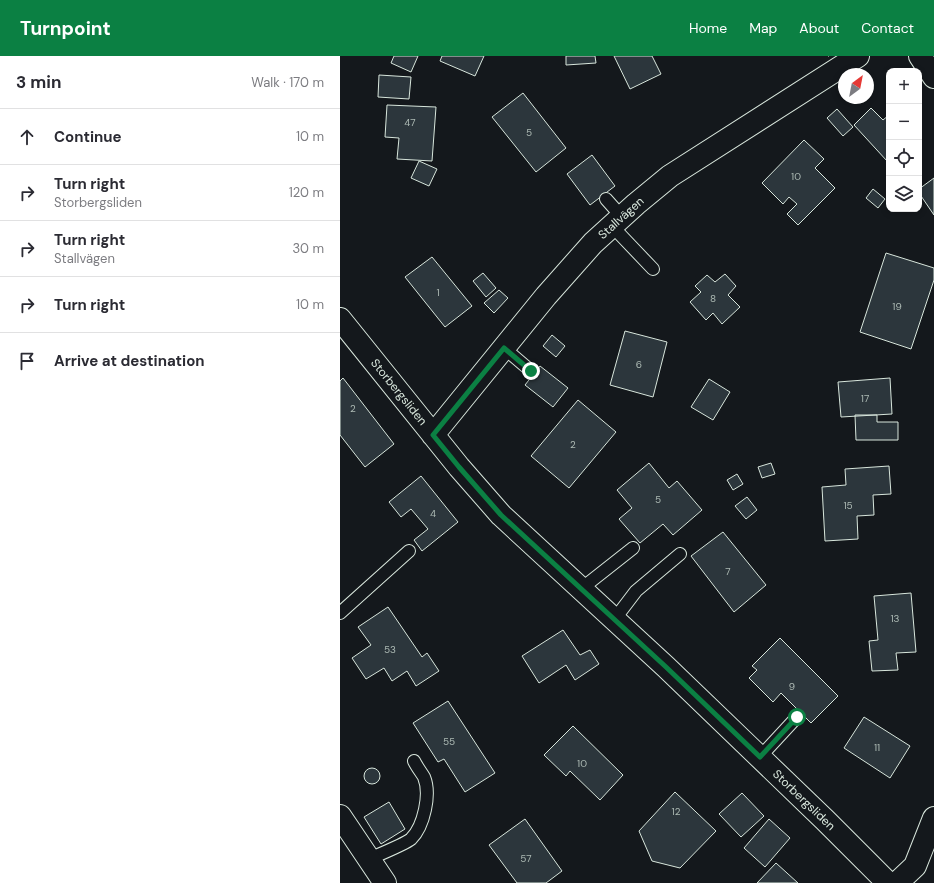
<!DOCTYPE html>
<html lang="en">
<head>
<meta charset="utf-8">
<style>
	:root { --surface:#fff; --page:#f2f2f3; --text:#2b2b33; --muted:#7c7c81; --line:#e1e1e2; --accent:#0b8043 }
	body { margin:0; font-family:"DM Sans",sans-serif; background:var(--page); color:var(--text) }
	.controls { position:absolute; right:12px; top:12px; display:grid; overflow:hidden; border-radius:8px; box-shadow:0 2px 6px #0003 }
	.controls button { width:36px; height:36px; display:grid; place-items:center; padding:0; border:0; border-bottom:1px solid var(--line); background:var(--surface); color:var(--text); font:20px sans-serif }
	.compass { position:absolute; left:498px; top:12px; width:36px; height:36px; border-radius:50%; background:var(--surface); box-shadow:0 2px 6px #0003; rotate:32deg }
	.stop { position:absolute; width:12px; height:12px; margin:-9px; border:3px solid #0b8043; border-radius:50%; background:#fff }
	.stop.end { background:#0b8043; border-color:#fff; box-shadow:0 1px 4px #0008 }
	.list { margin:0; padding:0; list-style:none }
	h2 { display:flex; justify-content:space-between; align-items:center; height:52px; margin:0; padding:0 16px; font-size:17px }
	h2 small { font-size:13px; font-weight:400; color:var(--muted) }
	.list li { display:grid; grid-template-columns:26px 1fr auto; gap:12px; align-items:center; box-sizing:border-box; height:56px; padding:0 16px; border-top:1px solid var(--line) }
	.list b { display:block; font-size:15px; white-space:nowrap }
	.list p { margin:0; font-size:13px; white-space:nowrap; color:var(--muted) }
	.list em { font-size:13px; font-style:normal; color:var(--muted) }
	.icon { flex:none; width:22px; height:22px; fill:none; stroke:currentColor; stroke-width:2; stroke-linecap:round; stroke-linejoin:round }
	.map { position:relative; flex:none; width:594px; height:827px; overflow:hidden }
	header { display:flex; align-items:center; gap:24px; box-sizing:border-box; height:56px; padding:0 20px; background:var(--accent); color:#fff }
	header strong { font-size:19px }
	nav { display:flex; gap:22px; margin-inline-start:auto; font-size:14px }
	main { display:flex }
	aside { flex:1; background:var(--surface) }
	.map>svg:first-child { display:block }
	.building { fill:#2c363c; stroke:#d8e6dc }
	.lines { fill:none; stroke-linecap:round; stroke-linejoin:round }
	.lane-casing { stroke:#d8e6dc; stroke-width:14 }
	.street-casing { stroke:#d8e6dc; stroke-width:24 }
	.lane { stroke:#14181c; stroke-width:12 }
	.street { stroke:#14181c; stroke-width:22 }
	.fence { stroke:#d8e6dc; stroke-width:1; stroke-dasharray:5 2; stroke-linecap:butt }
	.route { stroke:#0b8043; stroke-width:5 }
	.labels { text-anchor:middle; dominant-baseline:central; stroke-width:3; stroke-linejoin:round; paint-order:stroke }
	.number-label { font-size:10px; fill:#adbab4 }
	.street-label { font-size:12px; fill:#d8e6dc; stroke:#14181c }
</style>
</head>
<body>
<header>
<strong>Turnpoint</strong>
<nav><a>Home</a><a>Map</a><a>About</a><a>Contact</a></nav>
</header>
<main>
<aside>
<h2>3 min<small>Walk · 170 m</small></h2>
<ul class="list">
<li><svg class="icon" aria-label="ahead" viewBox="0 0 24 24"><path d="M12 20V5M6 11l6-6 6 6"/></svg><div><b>Continue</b></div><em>10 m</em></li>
<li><svg class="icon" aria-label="right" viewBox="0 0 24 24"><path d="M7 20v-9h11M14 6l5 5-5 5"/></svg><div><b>Turn right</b><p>Storbergsliden</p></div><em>120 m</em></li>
<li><svg class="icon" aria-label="right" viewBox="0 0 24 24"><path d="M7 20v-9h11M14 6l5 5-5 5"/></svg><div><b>Turn right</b><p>Stallvägen</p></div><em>30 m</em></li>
<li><svg class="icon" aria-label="right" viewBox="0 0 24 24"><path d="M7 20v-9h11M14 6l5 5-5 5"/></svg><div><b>Turn right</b></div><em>10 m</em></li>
<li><svg class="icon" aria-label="arrive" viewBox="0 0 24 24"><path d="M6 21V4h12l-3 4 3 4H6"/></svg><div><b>Arrive at destination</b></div></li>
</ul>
</aside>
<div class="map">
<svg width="594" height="827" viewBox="0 0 594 827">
	<rect width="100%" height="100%" fill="#14181c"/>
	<path class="building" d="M54,0H78L71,16L51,7Z
		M102,0H144L135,20L100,5Z
		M226,0H255L256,7L226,9Z
		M274,0H312L321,18L290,33Z
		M39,19L71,21L69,43L38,41Z
		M183,37L226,92L196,116L152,61Z
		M47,49L96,51L92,105L57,103L59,82L45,81Z
		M531,52L543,64L549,59V103L547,105L514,69Z
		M497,53L513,71L503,80L487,62Z
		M464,84L484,103L475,112L495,132L458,169L447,158L457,148L449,141L443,148L422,127Z
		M252,99L275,130L250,149L227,118Z
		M79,105L97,113L89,130L71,122Z
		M594,122V159L579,137V133Z
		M533,133L545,143L538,152L526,142Z
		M546,197L594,212V224L571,293L520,276Z
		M92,201L132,250L105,271L65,221Z
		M143,217L156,232L146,241L133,225Z
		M385,218L396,230L388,239L400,251L382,268L373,257L366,264L350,246L361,236L355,230L367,219L375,226Z
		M159,234L168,242L154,257L144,247Z
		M285,275L327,286L313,341L270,329Z
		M212,279L225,290L216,301L203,290Z
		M200,310L228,332L213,351L185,329Z
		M3,322L54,388L25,411L0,379V325Z
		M550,322L552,358L501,361L498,326Z
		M369,323L390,336L373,364L351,351Z
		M238,344L276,376L229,432L191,400Z
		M515,359H537V366H558V384H516Z
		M309,407L329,432L337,425L362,454L333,479L323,468L300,487L279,463L292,452L277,434Z
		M431,407L435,418L422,422L418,411Z
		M549,410L551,438L533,439L534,459L517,460L518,483L485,485L482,431L506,429L505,413Z
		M397,418L403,428L393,434L387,424Z
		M81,420L118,466L82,495L74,484L88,473L71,453L61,461L49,446Z
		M407,441L417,454L406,463L395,450Z
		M383,476L426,529L394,556L351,500Z
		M571,537L576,596L556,597L558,614L532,615L529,585L538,584L534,540Z
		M48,551L82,601L87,597L99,615L76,630L67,615L52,625L44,612L26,623L12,602L31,589L18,571Z
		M223,574L240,599L250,594L259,608L235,624L226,609L199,627L182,600Z
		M440,582L498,640L471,667L441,637L433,646L409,622L417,614L412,610Z
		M108,645L155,717L125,736L104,703L98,706L73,667Z
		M524,661L570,690L550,722L504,692Z
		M233,670L283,719L260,744L230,715L226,720L204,699Z
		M24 720a8 8 0 1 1 16 0a8 8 0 1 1-16 0Z
		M335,736L376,775L340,812L312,805L299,775Z
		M402,737L424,760L401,781L379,758Z
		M49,746L65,773L41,788L24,761Z
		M185,763L222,815L206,827H177L149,789Z
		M429,763L450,782L425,811L404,792Z
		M436,807L458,827H417Z"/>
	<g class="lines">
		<g class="lane-casing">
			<path id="lane" d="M266,143L282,161
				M272,170L313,213
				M164,292L191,315
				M241,533L293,492
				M0,557L69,495
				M274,564L296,535L340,498
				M420,701L457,661
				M29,803C38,799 65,788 71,783C84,770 91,738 84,721C81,716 77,711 74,705"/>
		</g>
		<g class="street-casing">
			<path id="street" d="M580,0L594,21
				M0,263L119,411L161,459L326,611L485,764L548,827
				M93,379L206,240L253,187L296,148L330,120L518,0
				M0,760L45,827
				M557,827L575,810L594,762"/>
		</g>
		<use href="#lane" class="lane"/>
		<use href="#street" class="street"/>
		<path class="fence" d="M488,0H489"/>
	</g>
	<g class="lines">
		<path class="route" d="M191,315L164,292L93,379L119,411L161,459L326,611L420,701L457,661"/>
	</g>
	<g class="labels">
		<g class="number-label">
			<text x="70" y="66">47</text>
			<text x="189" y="76">5</text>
			<text x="456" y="120">10</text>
			<text x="98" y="236">1</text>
			<text x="373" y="242">8</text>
			<text x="557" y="250">19</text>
			<text x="299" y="308">6</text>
			<text x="525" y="342">17</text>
			<text x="13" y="352">2</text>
			<text x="233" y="388">2</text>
			<text x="318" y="443">5</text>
			<text x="508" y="449">15</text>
			<text x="93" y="457">4</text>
			<text x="388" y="515">7</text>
			<text x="555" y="562">13</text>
			<text x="50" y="593">53</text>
			<text x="452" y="630">9</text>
			<text x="109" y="685">55</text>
			<text x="537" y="691">11</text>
			<text x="242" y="707">10</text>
			<text x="336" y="755">12</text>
			<text x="186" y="802">57</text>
		</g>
		<g class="street-label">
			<text transform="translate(281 162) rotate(-42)">Stallvägen</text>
			<text transform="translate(59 336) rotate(51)">Storbergsliden</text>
			<text transform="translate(464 744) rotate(44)">Storbergsliden</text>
		</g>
	</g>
</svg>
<div class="controls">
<button>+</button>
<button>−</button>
<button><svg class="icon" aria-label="locate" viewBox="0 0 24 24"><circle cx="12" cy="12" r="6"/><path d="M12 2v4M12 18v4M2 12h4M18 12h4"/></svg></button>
<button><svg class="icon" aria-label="layers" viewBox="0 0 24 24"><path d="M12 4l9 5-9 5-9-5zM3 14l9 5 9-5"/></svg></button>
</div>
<svg class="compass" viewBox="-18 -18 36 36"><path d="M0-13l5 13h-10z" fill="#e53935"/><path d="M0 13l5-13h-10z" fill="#7c7c81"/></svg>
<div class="stop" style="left:457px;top:661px"></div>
<div class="stop end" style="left:191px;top:315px"></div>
</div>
</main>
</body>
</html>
